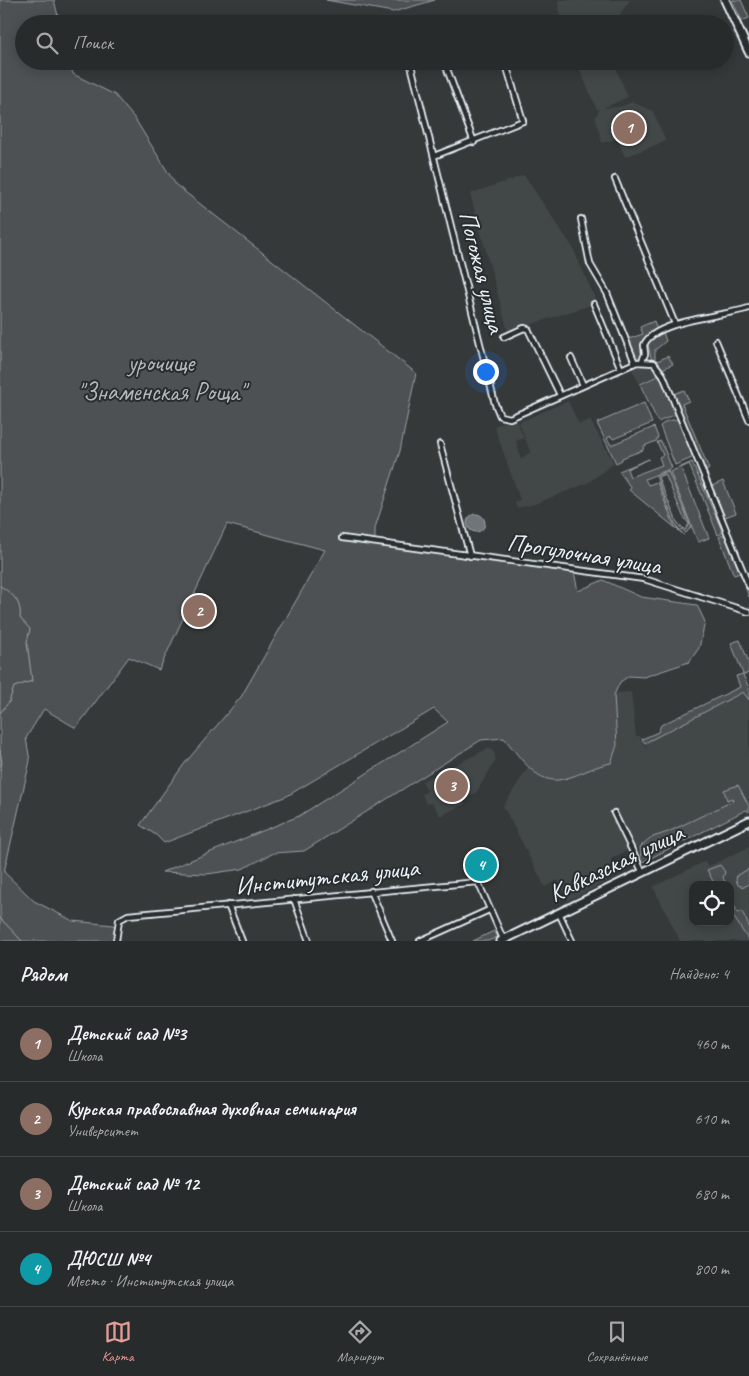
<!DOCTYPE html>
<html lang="ru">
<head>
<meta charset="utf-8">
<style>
	:root { --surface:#282b2c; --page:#343738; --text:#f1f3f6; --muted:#a5a7a9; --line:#444748; --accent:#e69b98 }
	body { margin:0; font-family:Caveat,sans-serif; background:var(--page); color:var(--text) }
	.controls { position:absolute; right:15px; bottom:15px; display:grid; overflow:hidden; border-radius:10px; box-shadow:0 2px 12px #0003 }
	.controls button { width:45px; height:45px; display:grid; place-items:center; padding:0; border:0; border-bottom:1px solid var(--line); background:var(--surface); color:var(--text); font:25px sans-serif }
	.you { position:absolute; left:485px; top:371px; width:18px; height:18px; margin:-12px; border:4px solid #fff; border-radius:50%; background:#1a73e8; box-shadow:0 0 0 8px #1a73e833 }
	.badge { display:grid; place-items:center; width:32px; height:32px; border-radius:50%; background:var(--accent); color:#fff; font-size:16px; font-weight:700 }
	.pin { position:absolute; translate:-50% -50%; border:2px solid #fff; box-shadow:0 1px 5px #0006 }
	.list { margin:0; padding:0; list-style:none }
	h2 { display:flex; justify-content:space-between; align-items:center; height:65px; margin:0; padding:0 20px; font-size:21px }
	h2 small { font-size:16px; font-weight:400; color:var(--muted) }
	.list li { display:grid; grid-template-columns:32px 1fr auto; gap:15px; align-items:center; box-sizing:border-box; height:75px; padding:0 20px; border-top:1px solid var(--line) }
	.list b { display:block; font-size:19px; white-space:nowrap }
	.list p { margin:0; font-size:16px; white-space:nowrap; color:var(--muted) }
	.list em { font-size:16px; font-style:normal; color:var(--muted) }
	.icon { flex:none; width:28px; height:28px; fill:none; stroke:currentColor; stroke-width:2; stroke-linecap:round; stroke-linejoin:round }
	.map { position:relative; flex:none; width:749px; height:941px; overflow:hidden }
	.search { position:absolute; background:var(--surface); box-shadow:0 2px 12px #0003; left:15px; right:15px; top:15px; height:55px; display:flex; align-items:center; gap:12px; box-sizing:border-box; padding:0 18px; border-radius:28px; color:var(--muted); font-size:19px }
	.sheet { height:365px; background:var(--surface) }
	nav { display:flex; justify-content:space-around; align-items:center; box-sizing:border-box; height:70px; border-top:1px solid var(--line); background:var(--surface); font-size:14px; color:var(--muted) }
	nav a { display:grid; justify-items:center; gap:2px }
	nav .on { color:var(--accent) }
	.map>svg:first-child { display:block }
	.built { fill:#424647; fill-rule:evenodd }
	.green { fill:#4d5152; stroke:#9aa1a5; fill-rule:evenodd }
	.water { fill:#707579; stroke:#a0a7ac }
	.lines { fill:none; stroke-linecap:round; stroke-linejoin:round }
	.stream { stroke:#a0a7ac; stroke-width:1 }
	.minor-casing { stroke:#e8f1f8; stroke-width:8 }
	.primary-casing { stroke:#e8f1f8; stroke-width:11 }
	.minor { stroke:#2a2d2e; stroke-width:4.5 }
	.primary { stroke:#2a2d2e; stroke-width:7 }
	.labels { text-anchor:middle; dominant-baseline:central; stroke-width:4; stroke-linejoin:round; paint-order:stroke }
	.street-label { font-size:25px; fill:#e8f1f8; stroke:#2a2d2e }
	.park-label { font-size:25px; fill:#b2b9be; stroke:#2a2d2e }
</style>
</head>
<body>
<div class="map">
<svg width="749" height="941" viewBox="0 0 749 941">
	<rect width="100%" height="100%" fill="#35393a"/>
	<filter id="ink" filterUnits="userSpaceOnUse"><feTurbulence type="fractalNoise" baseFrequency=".02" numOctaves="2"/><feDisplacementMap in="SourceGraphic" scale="10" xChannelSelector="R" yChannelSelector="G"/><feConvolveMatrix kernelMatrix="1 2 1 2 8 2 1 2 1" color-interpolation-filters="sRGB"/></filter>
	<g filter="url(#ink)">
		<path class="built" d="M558,0H630L613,24H561Z
			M576,61H613L628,97L603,108L619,107L632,102L653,111L666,141L625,157L617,139L602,143L595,117L600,109L597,110Z
			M524,175L572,246L597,303L508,332L470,194Z
			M645,364L654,365L659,375L639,383L632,369Z
			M568,401L579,424L590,420L614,463L588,483L532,505L516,508L515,502L520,500L494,426L515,417L524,438L516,441L521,459L530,452L519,422Z
			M631,692L636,736H640L647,750L645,743L743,692L749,700V812L733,801L668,832L650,838L640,847H634L611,859L619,875L568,901L558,880L545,887L503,806L529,766L610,761L616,750L613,693Z
			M489,748L494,752L496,760L476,793L464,799L465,804L440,816L432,803L426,804L422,794L427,791L422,781Z
			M749,847V941H680L653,887L705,861L709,866ZM693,885H730V922H693Z"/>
		<path class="green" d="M0,0H54L60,24H24V61H69L73,74L115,95L135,119L176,185L416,373L400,451L375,528V541L573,567L578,591L603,580L641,597L697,605L705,622L699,648L689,662L644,677L629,676L620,682L614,695L617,745L611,763C593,766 575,778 558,780C534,782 518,754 504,738L481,740L304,851L274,853L242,869L207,874L162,872L299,816L448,722L434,709L287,796L164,843L156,835L140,825L185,763L241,697L325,550L227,524L159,670L129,657L76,728L44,709L26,738L30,761L4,872L34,901L73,921L113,925L115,927L113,941H0Z
			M326,0H435L393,12Z
			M732,0H741L749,18L742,21Z
			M654,321L657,330C647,338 639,340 643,355L636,359L628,339L643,334L640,327Z
			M663,332L666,341L655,350V360L652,361L647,341Z
			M668,356L673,364L660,370L653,363Z
			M660,375L676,414L658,422L640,384Z
			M684,390L689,401L682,404L709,469L706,471L674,394Z
			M644,403L652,423L613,439L611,436L607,438L611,445L654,427L658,437L656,441L644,446L643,450L622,458V460L616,463L597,423Z
			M679,419L694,457L675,465L660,426L667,421Z
			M661,441L672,468L645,479L648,485L657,482L674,525L684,535L629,490L631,488L619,471L649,459L627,469L630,477L662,465L659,457L663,455L657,442Z
			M692,462L723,533L718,535L689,464L681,468L709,538L698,542L670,472Z
			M668,471L691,527L686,533L675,524L656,476ZM665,474L683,516L689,524L685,530L677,522L658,477Z
			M723,481L736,513L725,517L712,486Z
			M727,534L749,586V597L740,573L734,575L733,573L719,537Z
			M740,640L749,663V673L743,675L749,688V700L743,692L645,743L642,739L658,732L661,725L740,687L736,676L743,674L731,643Z
			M738,785L749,806V812L746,810L641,863L640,847L650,838L668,832L733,801L732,798L727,800L724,790Z
			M720,865L725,872L723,878L727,885H715L707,870Z
			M749,869V884L744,887L738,885L736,880L737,875Z
			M730,898L738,913L742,911L749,926V941L730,911Z
			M494,931L498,937L488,941H473Z"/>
		<path class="water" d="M467 523a9 9 0 1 1 18 0a9 9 0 1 1-18 0Z"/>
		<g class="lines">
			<path class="stream" d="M0,586C13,594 22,602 20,618L30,629L27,642L32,681L14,687L9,702L0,713
				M0,750L2,763L0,770
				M0,918L22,941"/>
			<g class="minor-casing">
				<path id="minor" d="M410,61L495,404L500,416L510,418L637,362L654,363L663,375L749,586
					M444,61L474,142
					M434,156L523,121L505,61
					M615,179L675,324
					M581,219L590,264L607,293L635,363
					M594,304L621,369
					M504,337L524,328L528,329L560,395
					M716,341L749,420
					M571,358L583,385
					M642,361L645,354L644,345C654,320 726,316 749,308
					M440,444L470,556
					M342,538L644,579L749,612
					M614,813L643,873
					M371,891L392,941
					M294,899L309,941
					M228,905L242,941
					M559,913L572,941
					M116,941L119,920L128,915L478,882L504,941
					M420,941L489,910"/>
			</g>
			<g class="primary-casing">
				<path id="primary" d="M725,0L749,52
					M501,941L749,821"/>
			</g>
			<use href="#minor" class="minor"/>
			<use href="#primary" class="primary"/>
		</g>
	</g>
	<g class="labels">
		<g class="street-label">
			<text transform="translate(482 272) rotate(76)">Погожая улица</text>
			<text transform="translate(584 554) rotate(9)">Прогулочная улица</text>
			<text transform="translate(616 863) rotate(-26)">Кавказская улица</text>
			<text transform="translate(327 877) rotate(-6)">Институтская улица</text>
		</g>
		<g class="park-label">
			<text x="161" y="363">урочище<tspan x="161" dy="29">"Знаменская Роща"</tspan></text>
		</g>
	</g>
</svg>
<div class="controls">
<button><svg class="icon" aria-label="locate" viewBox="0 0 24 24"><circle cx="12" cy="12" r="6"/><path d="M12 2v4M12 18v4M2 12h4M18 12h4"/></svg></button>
</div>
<div class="you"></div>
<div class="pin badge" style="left:629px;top:128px;background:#8d6e63">1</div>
<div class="pin badge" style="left:199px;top:611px;background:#8d6e63">2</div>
<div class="pin badge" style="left:452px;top:786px;background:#8d6e63">3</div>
<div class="pin badge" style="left:481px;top:865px;background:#0f9aa8">4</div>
<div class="search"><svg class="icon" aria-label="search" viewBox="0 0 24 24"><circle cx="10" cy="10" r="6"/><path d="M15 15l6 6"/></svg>Поиск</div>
</div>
<section class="sheet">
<h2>Рядом<small>Найдено: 4</small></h2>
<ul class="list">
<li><span class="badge" style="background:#8d6e63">1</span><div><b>Детский сад №3</b><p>Школа</p></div><em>460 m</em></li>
<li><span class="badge" style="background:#8d6e63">2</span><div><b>Курская православная духовная семинария</b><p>Университет</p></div><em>610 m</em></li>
<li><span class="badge" style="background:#8d6e63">3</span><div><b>Детский сад № 12</b><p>Школа</p></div><em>680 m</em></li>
<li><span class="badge" style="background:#0f9aa8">4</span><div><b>ДЮСШ №4</b><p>Место · Институтская улица</p></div><em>800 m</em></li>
</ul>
</section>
<nav>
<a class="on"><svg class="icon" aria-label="map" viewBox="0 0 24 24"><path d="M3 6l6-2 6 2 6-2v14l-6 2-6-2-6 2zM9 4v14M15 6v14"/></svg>Карта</a>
<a><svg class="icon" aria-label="directions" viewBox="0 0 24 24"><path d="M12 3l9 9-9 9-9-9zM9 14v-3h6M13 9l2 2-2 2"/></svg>Маршрут</a>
<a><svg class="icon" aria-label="saved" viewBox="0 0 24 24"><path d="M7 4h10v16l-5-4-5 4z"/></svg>Сохранённые</a>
</nav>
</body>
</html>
